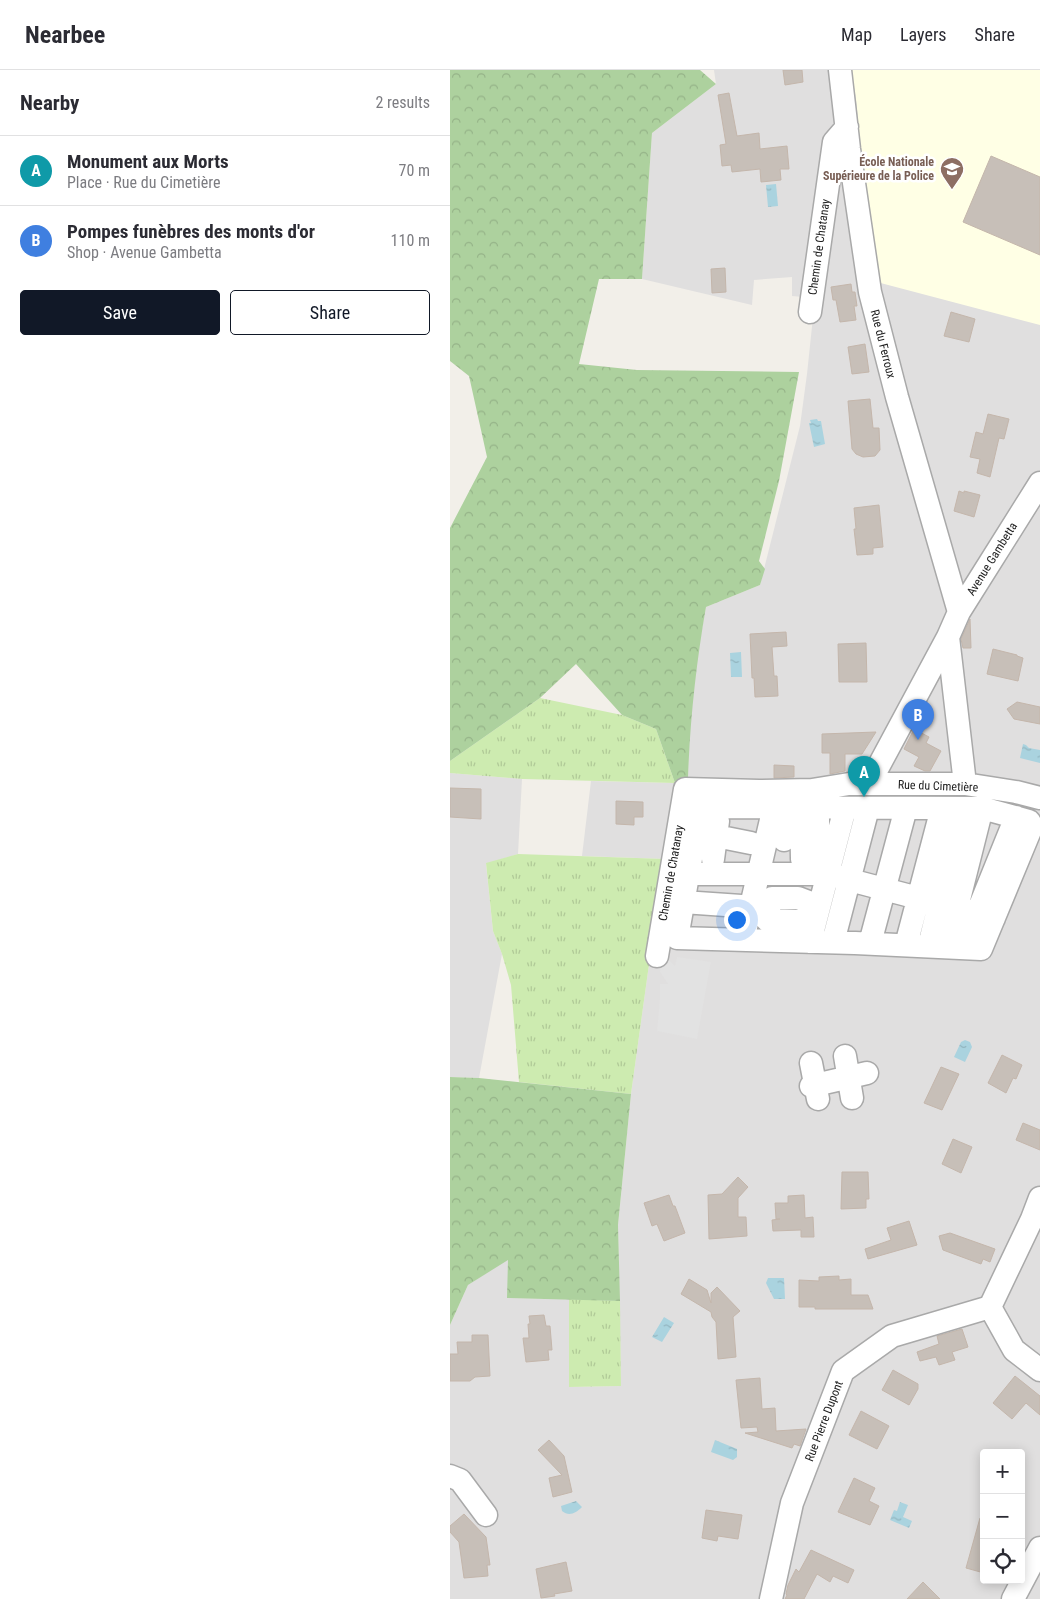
<!DOCTYPE html>
<html lang="en">
<head>
<meta charset="utf-8">
<style>
	:root { --surface:#fff; --page:#f2f2f3; --text:#2b2b33; --muted:#7c7c81; --line:#e1e1e2; --accent:#111827 }
	body { margin:0; font-family:"Roboto Condensed",sans-serif; background:var(--page); color:var(--text) }
	.controls { position:absolute; right:15px; bottom:15px; display:grid; overflow:hidden; border-radius:5px; box-shadow:0 2px 12px #0003 }
	.controls button { width:45px; height:45px; display:grid; place-items:center; padding:0; border:0; border-bottom:1px solid var(--line); background:var(--surface); color:var(--text); font:25px sans-serif }
	.you { position:absolute; left:286px; top:849px; width:18px; height:18px; margin:-12px; border:4px solid #fff; border-radius:50%; background:#1a73e8; box-shadow:0 0 0 8px #1a73e833 }
	.badge { display:grid; place-items:center; width:32px; height:32px; border-radius:50%; background:var(--accent); color:#fff; font-size:16px; font-weight:700 }
	.pin { position:absolute; translate:-50% -41px; filter:drop-shadow(0 1px 2px #0008) }
	.pin::after { content:''; position:absolute; top:26px; width:18px; height:15px; background:inherit; clip-path:polygon(0 0,100% 0,50% 100%) }
	.list { margin:0; padding:0; list-style:none }
	h2 { display:flex; justify-content:space-between; align-items:center; height:65px; margin:0; padding:0 20px; font-size:21px }
	h2 small { font-size:16px; font-weight:400; color:var(--muted) }
	.list li { display:grid; grid-template-columns:32px 1fr auto; gap:15px; align-items:center; box-sizing:border-box; height:70px; padding:0 20px; border-top:1px solid var(--line) }
	.list b { display:block; font-size:19px; white-space:nowrap }
	.list p { margin:0; font-size:16px; white-space:nowrap; color:var(--muted) }
	.list em { font-size:16px; font-style:normal; color:var(--muted) }
	.actions { display:flex; gap:10px; padding:15px 20px }
	.actions a { flex:1; padding:11px 0; border:1px solid var(--accent); border-radius:5px; text-align:center; font-size:18px; color:var(--accent) }
	.actions .main { background:var(--accent); color:#fff }
	.icon { flex:none; width:28px; height:28px; fill:none; stroke:currentColor; stroke-width:2; stroke-linecap:round; stroke-linejoin:round }
	.map { position:relative; flex:none; width:590px; height:1529px; overflow:hidden }
	header { display:flex; align-items:center; gap:30px; box-sizing:border-box; height:70px; padding:0 25px; background:var(--surface); border-bottom:1px solid var(--line) }
	header strong { font-size:24px }
	nav { display:flex; gap:28px; margin-inline-start:auto; font-size:18px }
	main { display:flex }
	aside { flex:1; background:var(--surface) }
	.map>svg:first-child { display:block }
	.residential { fill:#e0dfdf; fill-rule:evenodd }
	.education { fill:#ffffe5 }
	.grass { fill:url(#grass-tufts) }
	.forest { fill:url(#forest-crowns) }
	.parking { fill:#e2e2e2 }
	.water { fill:url(#water-ripples) }
	.building { fill:#c7bfb8; stroke:#c4b6ab }
	.lines { fill:none; stroke-linecap:round; stroke-linejoin:round }
	.minor-casing { stroke:#a9a9a9; stroke-width:25 }
	.minor { stroke:#fff; stroke-width:22 }
	.labels { text-anchor:middle; dominant-baseline:central; stroke-width:5; stroke-linejoin:round; paint-order:stroke }
	.education-label { font-size:12px; font-weight:bold; fill:#785e54; stroke:#fff; text-anchor:end }
	.street-label { font-size:12px; fill:#222; stroke:#fff }
</style>
</head>
<body>
<header>
<strong>Nearbee</strong>
<nav><a>Map</a><a>Layers</a><a>Share</a></nav>
</header>
<main>
<aside>
<h2>Nearby<small>2 results</small></h2>
<ul class="list">
<li><span class="badge" style="background:#0f9aa8">A</span><div><b>Monument aux Morts</b><p>Place · Rue du Cimetière</p></div><em>70 m</em></li>
<li><span class="badge" style="background:#3f7fe0">B</span><div><b>Pompes funèbres des monts d'or</b><p>Shop · Avenue Gambetta</p></div><em>110 m</em></li>
</ul>
<div class="actions"><a class="main">Save</a><a>Share</a></div>
</aside>
<div class="map">
<svg width="590" height="1529" viewBox="0 0 590 1529">
	<defs>
		<pattern id="grass-tufts" width="24" height="20" patternUnits="userSpaceOnUse" patternTransform="scale(1.25)"><rect width="24" height="20" fill="#cdebb0"/><path d="M3 7l-1-3M5 7V3M7 7l1-3M15 17l-1-3M17 17v-4M19 17l1-3" fill="none" stroke="#b0c997"/></pattern>
		<pattern id="forest-crowns" width="20" height="18" patternUnits="userSpaceOnUse" patternTransform="scale(1.25)"><rect width="20" height="18" fill="#add19e"/><path d="M2 6a3 3 0 1 1 6 0M12 15a3 3 0 1 1 6 0" fill="none" stroke="#95b388"/></pattern>
		<pattern id="water-ripples" width="26" height="14" patternUnits="userSpaceOnUse" patternTransform="scale(1.25)"><rect width="26" height="14" fill="#aad3df"/><path d="M2 4q2-2 4 0t4 0M15 11q2-2 4 0t4 0" fill="none" stroke="#92b5bf"/></pattern>
	</defs>
	<rect width="100%" height="100%" fill="#f2efe9"/>
	<path class="residential" d="M264,0H590V1529H0V1255L18,1215L58,1189V1228L119,1229V1317L171,1316L168,1155L181,1024L201,880L216,789L132,786L141,711L225,713L238,708L239,659L248,580L256,537L310,515L350,356L357,304L365,228L342,226V207L304,210L302,235L192,209L202,63L266,14ZM534,1383H571V1510H534Z
		M0,703L72,709L68,784L36,794L43,861L52,884L29,1008L0,1007Z"/>
	<path class="education" d="M401,0H590V255L423,211L406,29Z"/>
	<path class="grass" d="M90,628L172,645L206,659L225,713L72,709L0,703V691Z
		M68,784L216,789L201,880L181,1024L69,1012L61,915L52,884L43,861L36,793Z
		M119,1229L170,1231L171,1316L119,1317Z"/>
	<path class="forest" d="M0,0H250L266,14L202,63L192,209H149L129,294L187,300L349,302L329,411L309,491L315,499L310,515L256,537C246,594 240,651 238,708L225,713L206,659L172,645L126,594L90,628L0,691V458L37,387L19,306L0,291Z
		M0,1007L29,1008L181,1024L168,1155L170,1231L57,1228L58,1190L18,1215L0,1255Z"/>
	<path class="parking" d="M213,884L225,896L227,887L261,892L247,969L207,961L210,928V914H218L210,902Z"/>
	<path class="water" d="M326,114L328,136L318,137L316,115Z
		M367,349L368,351H371L375,374L364,377L359,353H361L360,350Z
		M291,582L292,607H281L280,583Z
		M573,674L576,675L579,678L590,680V693L570,688Z
		M515,970L520,972L522,977L515,992L504,987L511,972Z
		M318,1208H334L335,1229H324L316,1213Z
		M214,1247L224,1253L212,1272L202,1267Z
		M265,1370L287,1379V1387L283,1390L261,1382Z
		M126,1431L132,1437C126,1443 119,1447 112,1441L111,1436Z
		M450,1432L458,1435L453,1447L462,1451L459,1458L440,1450L444,1440L447,1441Z"/>
	<path class="building" d="M333,0H352L353,12L335,15Z
		M279,23L287,66L309,63L310,79L337,76L339,99H330L331,110L311,112L310,99L282,102L281,95L272,96L270,75L276,74L268,25Z
		M541,86L590,107V185L513,152Z
		M275,198L276,222L262,223L261,199Z
		M401,214L402,222H405L407,236H404L406,250L390,252L386,230H383L381,217Z
		M501,242L525,249L519,272L494,266Z
		M415,274L419,302L402,304L398,277Z
		M420,329L423,358H429L430,380L425,386L413,387L406,384L402,379L398,331Z
		M538,344L559,349L554,369L549,368L540,407L527,403L530,389L520,387L526,362L533,364Z
		M509,421L514,423V421L530,425L524,447L504,441Z
		M429,435L433,477L423,478V484L407,485L404,459H406L404,438Z
		M520,549L521,578H513L511,569Z
		M336,562L337,576L322,577L324,606H327L328,626L305,627L304,608H302L300,564Z
		M416,573L417,612H389L388,574Z
		M543,579L567,585V586L573,588L568,611L537,604Z
		M567,632L590,637V654L564,649L557,639Z
		M464,659L479,667L476,673L491,681L480,701H475L464,696L469,687L454,679Z
		M426,662L412,684H395V701L380,704V683H372V664Z
		M324,695L344,696V707L324,708Z
		M0,718L31,719V749L0,747Z
		M166,731L193,732V747H184V755L166,754Z
		M552,985L572,995L566,1009L563,1008L556,1023L538,1013Z
		M491,997L509,1004L492,1040L474,1033Z
		M573,1053L590,1060V1080L566,1070Z
		M503,1069L522,1077L511,1103L492,1094Z
		M392,1102H418L419,1129H416V1138L391,1139Z
		M288,1107L298,1117L288,1128V1147H296L297,1166L259,1169L258,1125L272,1124Z
		M219,1125L223,1136H225L235,1163L214,1171L207,1154L202,1156L194,1133Z
		M354,1125L355,1148L363,1147L364,1167H351V1160L323,1161L322,1150L330,1149H326L325,1133H338V1126Z
		M459,1151L467,1175L418,1189L415,1179L441,1170L437,1158Z
		M500,1163L545,1179L540,1192L533,1189L531,1194L493,1180L489,1166Z
		M389,1206V1210L401,1209V1225H418L423,1239H365V1237H349V1210L369,1211V1207Z
		M239,1209L257,1220L261,1233V1223L267,1217L290,1241L283,1247L286,1287L268,1289L266,1252L262,1247L261,1242L231,1224Z
		M94,1245L96,1256H100L102,1280H98L99,1290L76,1292L73,1268H79L78,1254H80L79,1246Z
		M512,1259L518,1277L502,1282L505,1290L489,1295L486,1287L470,1291L467,1282L489,1274L487,1266Z
		M22,1265H38L40,1306L25,1307L20,1311H0V1284H8L7,1272H22Z
		M443,1300L468,1314V1319L459,1335L432,1320Z
		M565,1306L590,1326V1345L576,1333L562,1349L543,1333Z
		M310,1308L312,1339L325,1338L326,1361L356,1359L350,1376L344,1374L342,1378L295,1363L308,1362L307,1357L291,1358L286,1310Z
		M411,1341L439,1356L427,1379L399,1365Z
		M99,1370L114,1386L122,1422L103,1427L99,1408L112,1405L88,1380Z
		M404,1408L425,1418L419,1431L429,1436L420,1455L388,1442Z
		M256,1440L292,1445L288,1469L268,1466L267,1471L252,1468Z
		M14,1444L36,1467L40,1495H37L38,1506L14,1508L9,1472L0,1462V1456Z
		M530,1448L534,1449V1503L516,1498Z
		M361,1480L404,1500L398,1513L383,1506L380,1512L367,1504L354,1529H335L337,1525L336,1524L338,1515L346,1499L349,1502Z
		M116,1492L122,1521L104,1524L105,1526L91,1528L86,1499Z
		M473,1512L490,1529H457Z"/>
	<g class="lines">
		<g class="minor-casing">
			<path id="minor" d="M390,0L399,79L420,222L447,327L509,542
				M360,242L384,72L397,57
				M498,567L515,714
				M419,714L498,567L509,542L590,413
				M250,737L532,738L579,751L582,756L531,879L405,873L227,868Z
				M351,737L352,789
				M368,750L369,789
				M246,762L301,773
				M334,770V750
				M263,789L268,751
				M239,804H377L544,848
				M233,832L319,838L322,828H348L369,836
				M319,838L317,850L352,851
				M293,870L324,737
				M360,872L395,738
				M383,872L418,738
				M420,873L456,738
				M456,875L492,738
				M479,876L513,738
				M497,877L532,738
				M513,878L566,747
				M207,886L235,719L309,721L362,720L399,714H515L566,722L590,728
				M395,986L402,1028
				M361,993L368,1029
				M361,1016L417,1003
				M540,1237L564,1280L590,1300
				M0,1406L10,1410L36,1445
				M321,1529L342,1433L393,1301L442,1266L540,1237L582,1149L590,1128
				M563,1529L590,1478"/>
		</g>
		<use href="#minor" class="minor"/>
	</g>
	<defs>
		<g id="university-pin" transform="scale(1.25)"><path d="M0 17L-7.5 6A9.5 9.5 0 1 1 7.5 6Z" fill="#8d6e63" stroke="#fff"/><path d="M0-5L7-2L0 1L-7-2ZM-4 1L0 2.5L4 1V4Q0 6-4 4Z" fill="#fff"/></g>
	</defs>
	<g fill-rule="evenodd">
		<use href="#university-pin" x="502" y="99"/>
	</g>
	<g class="labels">
		<g class="education-label">
			<text x="484" y="92">École Nationale<tspan x="484" dy="14">Supérieure de la Police</tspan></text>
		</g>
		<g class="street-label">
			<text transform="translate(369 177) rotate(-82)">Chemin de Chatanay</text>
			<text transform="translate(433 274) rotate(76)">Rue du Ferroux</text>
			<text transform="translate(542 489) rotate(-58)">Avenue Gambetta</text>
			<text transform="translate(488 716) rotate(2)">Rue du Cimetière</text>
			<text transform="translate(221 803) rotate(-80)">Chemin de Chatanay</text>
			<text transform="translate(374 1351) rotate(-69)">Rue Pierre Dupont</text>
		</g>
	</g>
</svg>
<div class="controls">
<button>+</button>
<button>−</button>
<button><svg class="icon" aria-label="locate" viewBox="0 0 24 24"><circle cx="12" cy="12" r="6"/><path d="M12 2v4M12 18v4M2 12h4M18 12h4"/></svg></button>
</div>
<div class="you"></div>
<div class="pin badge" style="left:414px;top:727px;background:#0f9aa8">A</div>
<div class="pin badge" style="left:468px;top:670px;background:#3f7fe0">B</div>
</div>
</main>
</body>
</html>
